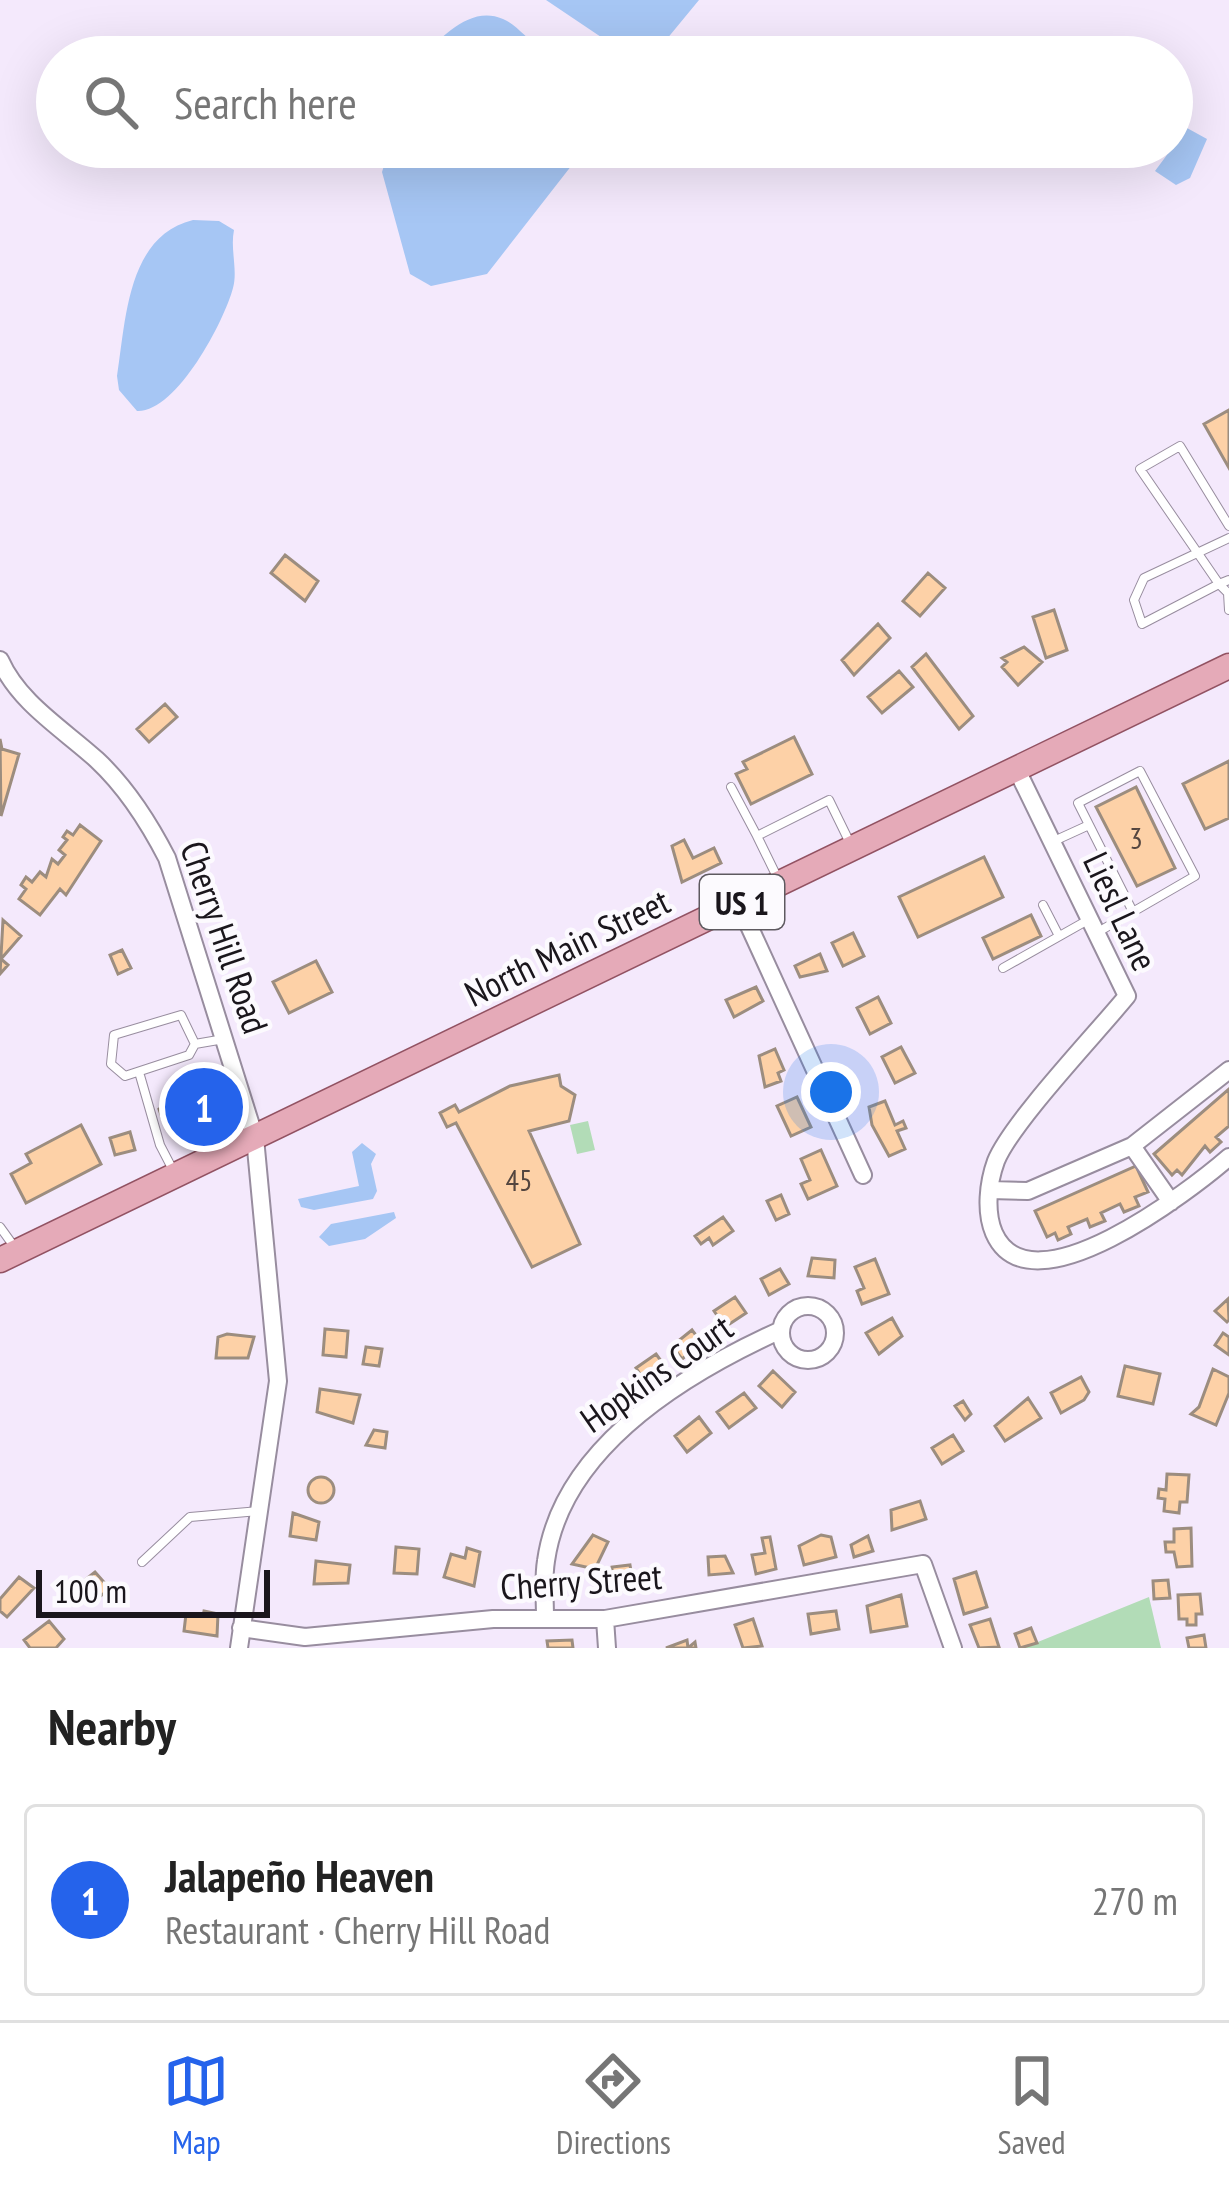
<!DOCTYPE html>
<html lang="en">
<head>
<meta charset="utf-8">
<style>
	:root { --surface:#fff; --page:#f2f2f2; --text:#222; --muted:#767676; --line:#e0e0e0; --accent:#2563eb }
	body { margin:0; font-family:"PT Sans Narrow",sans-serif; background:var(--page); color:var(--text) }
	.scale { position:absolute; left:36px; bottom:30px; width:234px; box-sizing:border-box; padding-left:12px; border:6px solid #1a161c; border-top:0; font-size:33px; line-height:42px; white-space:nowrap; color:#1a161c; -webkit-text-stroke:9px #fcfafe; paint-order:stroke }
	.you { position:absolute; left:831px; top:1092px; width:42px; height:42px; margin:-30px; border:9px solid #fff; border-radius:50%; background:#1a73e8; box-shadow:0 0 0 18px #1a73e833 }
	.badge { display:grid; place-items:center; width:78px; height:78px; border-radius:50%; background:var(--accent); color:#fff; font-size:39px; font-weight:700 }
	.pin { position:absolute; translate:-50% -50%; border:6px solid #fff; box-shadow:0 3px 12px #0006 }
	.list { margin:0; padding:0; list-style:none }
	h2 { display:flex; justify-content:space-between; align-items:center; height:156px; margin:0; padding:0 48px; font-size:51px }
	h2 small { font-size:39px; font-weight:400; color:var(--muted) }
	.list li { display:grid; grid-template-columns:78px 1fr auto; gap:36px; align-items:center; box-sizing:border-box; height:192px; margin:0 24px 24px; padding:0 24px; border:3px solid var(--line); border-radius:12px }
	.list b { display:block; font-size:45px; white-space:nowrap }
	.list p { margin:0; font-size:39px; white-space:nowrap; color:var(--muted) }
	.list em { font-size:39px; font-style:normal; color:var(--muted) }
	.icon { flex:none; width:66px; height:66px; fill:none; stroke:currentColor; stroke-width:2; stroke-linecap:round; stroke-linejoin:round }
	.map { position:relative; flex:none; width:1229px; height:1648px; overflow:hidden }
	.search { position:absolute; background:var(--surface); box-shadow:0 12px 48px #0002; left:36px; right:36px; top:36px; height:132px; display:flex; align-items:center; gap:30px; box-sizing:border-box; padding:0 42px; border-radius:66px; color:var(--muted); font-size:45px }
	.sheet { height:372px; background:var(--surface) }
	nav { display:flex; justify-content:space-around; align-items:center; box-sizing:border-box; height:168px; border-top:3px solid var(--line); background:var(--surface); font-size:33px; color:var(--muted) }
	nav a { display:grid; justify-items:center; gap:6px }
	nav .on { color:var(--accent) }
	.map>svg:first-child { display:block }
	.green { fill:#b2dcb7 }
	.water { fill:#a6c6f4 }
	.building { fill:#fdd1a7; stroke:#9c8d7f; stroke-width:3 }
	.lines { fill:none; stroke-linecap:round; stroke-linejoin:round }
	.lane-casing { stroke:#988d9f; stroke-width:10 }
	.street-casing { stroke:#988d9f; stroke-width:20 }
	.primary-casing { stroke:#925262; stroke-width:27 }
	.lane { stroke:#fff; stroke-width:8 }
	.street { stroke:#fff; stroke-width:16 }
	.primary { stroke:#e5aab8; stroke-width:24 }
	.labels { text-anchor:middle; dominant-baseline:central; stroke-width:9; stroke-linejoin:round; paint-order:stroke }
	.number-label { font-size:30px; fill:#53453f }
	.shield { fill:#fcfafe; stroke:#5e5a60; stroke-width:3 }
	.shield-label { font-size:33px; font-weight:bold; fill:#1a161c }
	.street-label { font-size:36px; fill:#1a161c; stroke:#fcfafe }
</style>
</head>
<body>
<div class="map">
<svg width="1229" height="1648" viewBox="0 0 1229 1648">
	<rect width="100%" height="100%" fill="#f4e9fc"/>
	<path class="green" d="M588,1121L595,1150L577,1154L570,1125Z
		M1149,1597L1161,1648H1023Z"/>
	<path class="water" d="M546,0H699L652,57H421C443,37 470,5 503,19C518,25 527,41 542,48L585,41L600,48L601,37Z
		M1187,128L1207,139L1190,178L1176,185L1155,171Z
		M390,147H586L487,274L431,286L410,274L382,172Z
		M193,220L219,221L234,230C230,249 238,270 233,288C224,322 176,413 137,411L119,390L117,376C126,320 127,236 193,220Z
		M362,1143L376,1154L371,1164L377,1191L373,1199L314,1210L301,1207L298,1199L359,1186L352,1152Z
		M394,1212L396,1218L365,1239L329,1246L319,1237L331,1224Z"/>
	<path class="building" d="M1229,410V468L1204,424Z
		M285,555L318,581L305,601L271,573Z
		M928,573L945,588L920,616L903,601Z
		M1054,610L1067,650L1046,658L1033,617Z
		M878,624L890,638L854,675L842,660Z
		M1024,647L1042,662L1018,685L1002,667L1007,662L1002,658Z
		M926,654L973,716L959,729L912,667Z
		M899,671L913,687L882,713L868,697Z
		M165,704L177,717L149,742L137,729Z
		M794,737L812,774L751,804L736,774L747,769L743,762Z
		M0,739L2,749L19,754L1,816Z
		M1229,761V818L1205,829L1183,784Z
		M1136,787L1175,868L1137,886L1096,807Z
		M80,825L101,841L66,895L60,889L40,915L19,899L26,889L21,885L26,877L32,882L40,872L46,877L52,859L58,864L65,855L59,850L67,840L63,837L67,831L73,835Z
		M684,840L693,858L714,848L721,863L682,882L672,846Z
		M984,857L1003,897L918,937L899,897Z
		M1031,915L1041,936L993,959L983,938Z
		M3,920L21,936L1,959L8,965L0,974Z
		M853,933L864,956L843,966L832,943Z
		M122,950L131,968L118,974L110,955Z
		M820,954L827,971L800,977L795,966Z
		M316,961L332,992L289,1013L273,982Z
		M756,987L763,1001L734,1017L726,1000Z
		M878,997L891,1023L870,1034L857,1008Z
		M901,1047L915,1073L895,1083L882,1057Z
		M775,1049L784,1070L778,1073L781,1081L765,1087L759,1056Z
		M559,1075L561,1086L575,1095L569,1121L529,1131L580,1244L532,1267L456,1123L447,1127L440,1113L455,1105L459,1112L510,1086Z
		M1229,1089V1126L1216,1137L1221,1142L1210,1152L1205,1146L1182,1175L1177,1170L1172,1175L1154,1154Z
		M211,1095L217,1115L178,1128L176,1120L164,1123L159,1109L169,1102L184,1098L186,1105Z
		M797,1097L811,1127L791,1136L777,1106Z
		M885,1101L895,1125L903,1121L906,1128L897,1131L905,1149L889,1156L872,1125L869,1107Z
		M81,1125L101,1164L26,1203L11,1174L31,1163L26,1154Z
		M130,1132L135,1150L115,1155L110,1138Z
		M821,1150L837,1186L808,1199L801,1184L810,1180L801,1159Z
		M1136,1166L1148,1192L1135,1197L1139,1206L1124,1212L1120,1204L1101,1213L1105,1221L1090,1227L1087,1219L1068,1227L1071,1234L1058,1240L1055,1233L1047,1237L1035,1211Z
		M781,1195L789,1214L776,1220L767,1201Z
		M723,1217L733,1231L713,1245L709,1238L701,1244L695,1236Z
		M812,1258L835,1260L834,1278L808,1276Z
		M875,1259L889,1294L862,1304L857,1291L864,1288L855,1267Z
		M780,1269L789,1284L769,1295L761,1279Z
		M735,1297L746,1313L725,1327L714,1311Z
		M1228,1299L1229,1320L1227,1322L1215,1311Z
		M892,1318L902,1336L879,1354L866,1333Z
		M325,1329L348,1331L346,1357L323,1355Z
		M692,1330L702,1343L682,1359L672,1346Z
		M1223,1333L1229,1337V1355L1215,1345Z
		M227,1334L254,1337L248,1358H216L218,1337Z
		M366,1347L382,1349L379,1366L363,1364Z
		M656,1354L667,1369L646,1383L636,1368Z
		M1125,1366L1160,1374L1153,1404L1118,1396Z
		M1213,1369L1229,1377V1393L1216,1425L1191,1414L1199,1407Z
		M773,1371L795,1392L782,1407L759,1386Z
		M1081,1377L1089,1392L1084,1400L1061,1413L1051,1393Z
		M320,1389L360,1395L353,1423L317,1412Z
		M744,1393L756,1408L729,1428L717,1412Z
		M1028,1398L1041,1418L1005,1441L995,1426Z
		M963,1401L971,1414L965,1420L955,1406Z
		M699,1417L711,1433L687,1452L675,1436Z
		M374,1430L387,1432L385,1448L366,1445Z
		M953,1435L963,1451L942,1464L932,1448Z
		M1167,1474L1189,1475L1187,1502H1180L1179,1513L1164,1511L1165,1499L1158,1498L1159,1489L1166,1490Z
		M308 1490a13 13 0 1 1 26 0a13 13 0 1 1-26 0Z
		M920,1501L926,1519L892,1530L891,1510Z
		M293,1513L319,1522L316,1540L290,1536Z
		M1191,1528L1192,1566L1177,1567L1174,1552H1166L1165,1542H1174V1529Z
		M593,1535L608,1542L595,1569L572,1564Z
		M821,1535L831,1537L836,1557L804,1565L799,1546Z
		M868,1536L873,1551L854,1557L851,1545Z
		M770,1537L776,1569L756,1574L752,1555L765,1553L762,1538Z
		M396,1547L419,1549L417,1574L394,1573Z
		M467,1548L480,1552L474,1586L444,1577L451,1554L465,1558Z
		M725,1556L733,1573L709,1575L708,1557Z
		M316,1561L350,1565L348,1583L314,1584Z
		M630,1565L634,1589L612,1592V1567Z
		M95,1572L110,1589L95,1600L81,1583Z
		M976,1572L987,1607L964,1614L954,1579Z
		M19,1577L34,1588L7,1617L0,1611V1599Z
		M1168,1580L1170,1598L1154,1599L1153,1581Z
		M1200,1594L1202,1614H1196V1625H1187V1619H1179L1178,1595Z
		M901,1595L907,1626L871,1632L867,1606Z
		M204,1611L218,1614L217,1636L184,1631L186,1614L203,1616Z
		M836,1611L839,1629L811,1634L808,1614Z
		M753,1619L762,1646L743,1648L735,1625Z
		M990,1619L999,1647L979,1648L970,1625Z
		M49,1621L64,1639L56,1648H30L24,1640Z
		M1031,1628L1037,1643L1020,1648L1015,1634Z
		M1204,1635L1206,1648H1189L1187,1638Z
		M572,1640L573,1648H548L547,1641Z
		M687,1640L688,1648L695,1642L696,1648H666Z"/>
	<g class="lines">
		<g class="lane-casing">
			<path id="lane" d="M1229,526L1180,446L1140,469L1219,584L1142,624L1134,600L1144,578L1229,538
				M1229,580L1219,584L1228,593L1229,610
				M731,787L757,836
				M1054,841L1089,825
				M779,881L757,836L829,800L849,841
				M1043,905L1059,936
				M1098,932L1195,876L1140,771L1078,803L1133,912
				M1003,968L1088,920
				M195,1044L189,1055L125,1076L111,1064L114,1035L181,1015L195,1044L224,1039
				M139,1072L160,1145L174,1172
				M0,1227L13,1245
				M142,1562L190,1517L259,1511"/>
		</g>
		<g class="street-casing">
			<path id="street" d="M0,660C19,703 63,729 97,760C127,788 148,821 167,858L255,1138L278,1381L239,1648
				M1016,768L1127,996C1096,1034 1012,1122 996,1161C988,1183 985,1212 994,1233C1030,1315 1191,1190 1229,1157
				M739,904L863,1175
				M1132,1146L1171,1202
				M990,1190L1028,1191L1132,1146L1229,1070
				M781 1333a27 27 0 1 1 54 0a27 27 0 1 1-54 0Z
				M545,1617C545,1599 543,1579 546,1561C562,1447 684,1374 781,1330
				M605,1619L607,1648
				M241,1628L305,1637L493,1619H605L923,1564L953,1648"/>
		</g>
		<g class="primary-casing">
			<path id="primary" d="M0,1260L1229,666"/>
		</g>
		<use href="#lane" class="lane"/>
		<use href="#street" class="street"/>
		<use href="#primary" class="primary"/>
	</g>
	<g class="labels">
		<g class="number-label">
			<text x="1136" y="837">3</text>
			<text x="519" y="1179">45</text>
		</g>
		<rect class="shield" x="700" y="875" width="84" height="54" rx="9"/>
		<g class="shield-label">
			<text x="742" y="902">US 1</text>
		</g>
		<g class="street-label">
			<text transform="translate(1121 911) rotate(65)">Liesl Lane</text>
			<text transform="translate(225 937) rotate(71)">Cherry Hill Road</text>
			<text transform="translate(567 947) rotate(-26)">North Main Street</text>
			<text transform="translate(656 1373) rotate(-35)">Hopkins Court</text>
			<text transform="translate(581 1581) rotate(-4)">Cherry Street</text>
		</g>
	</g>
</svg>
<div class="scale">100 m</div>
<div class="you"></div>
<div class="pin badge" style="left:204px;top:1107px">1</div>
<div class="search"><svg class="icon" aria-label="search" viewBox="0 0 24 24"><circle cx="10" cy="10" r="6"/><path d="M15 15l6 6"/></svg>Search here</div>
</div>
<section class="sheet">
<h2>Nearby<small></small></h2>
<ul class="list">
<li><span class="badge">1</span><div><b>Jalapeño Heaven</b><p>Restaurant · Cherry Hill Road</p></div><em>270 m</em></li>
</ul>
</section>
<nav>
<a class="on"><svg class="icon" aria-label="map" viewBox="0 0 24 24"><path d="M3 6l6-2 6 2 6-2v14l-6 2-6-2-6 2zM9 4v14M15 6v14"/></svg>Map</a>
<a><svg class="icon" aria-label="directions" viewBox="0 0 24 24"><path d="M12 3l9 9-9 9-9-9zM9 14v-3h6M13 9l2 2-2 2"/></svg>Directions</a>
<a><svg class="icon" aria-label="saved" viewBox="0 0 24 24"><path d="M7 4h10v16l-5-4-5 4z"/></svg>Saved</a>
</nav>
</body>
</html>
